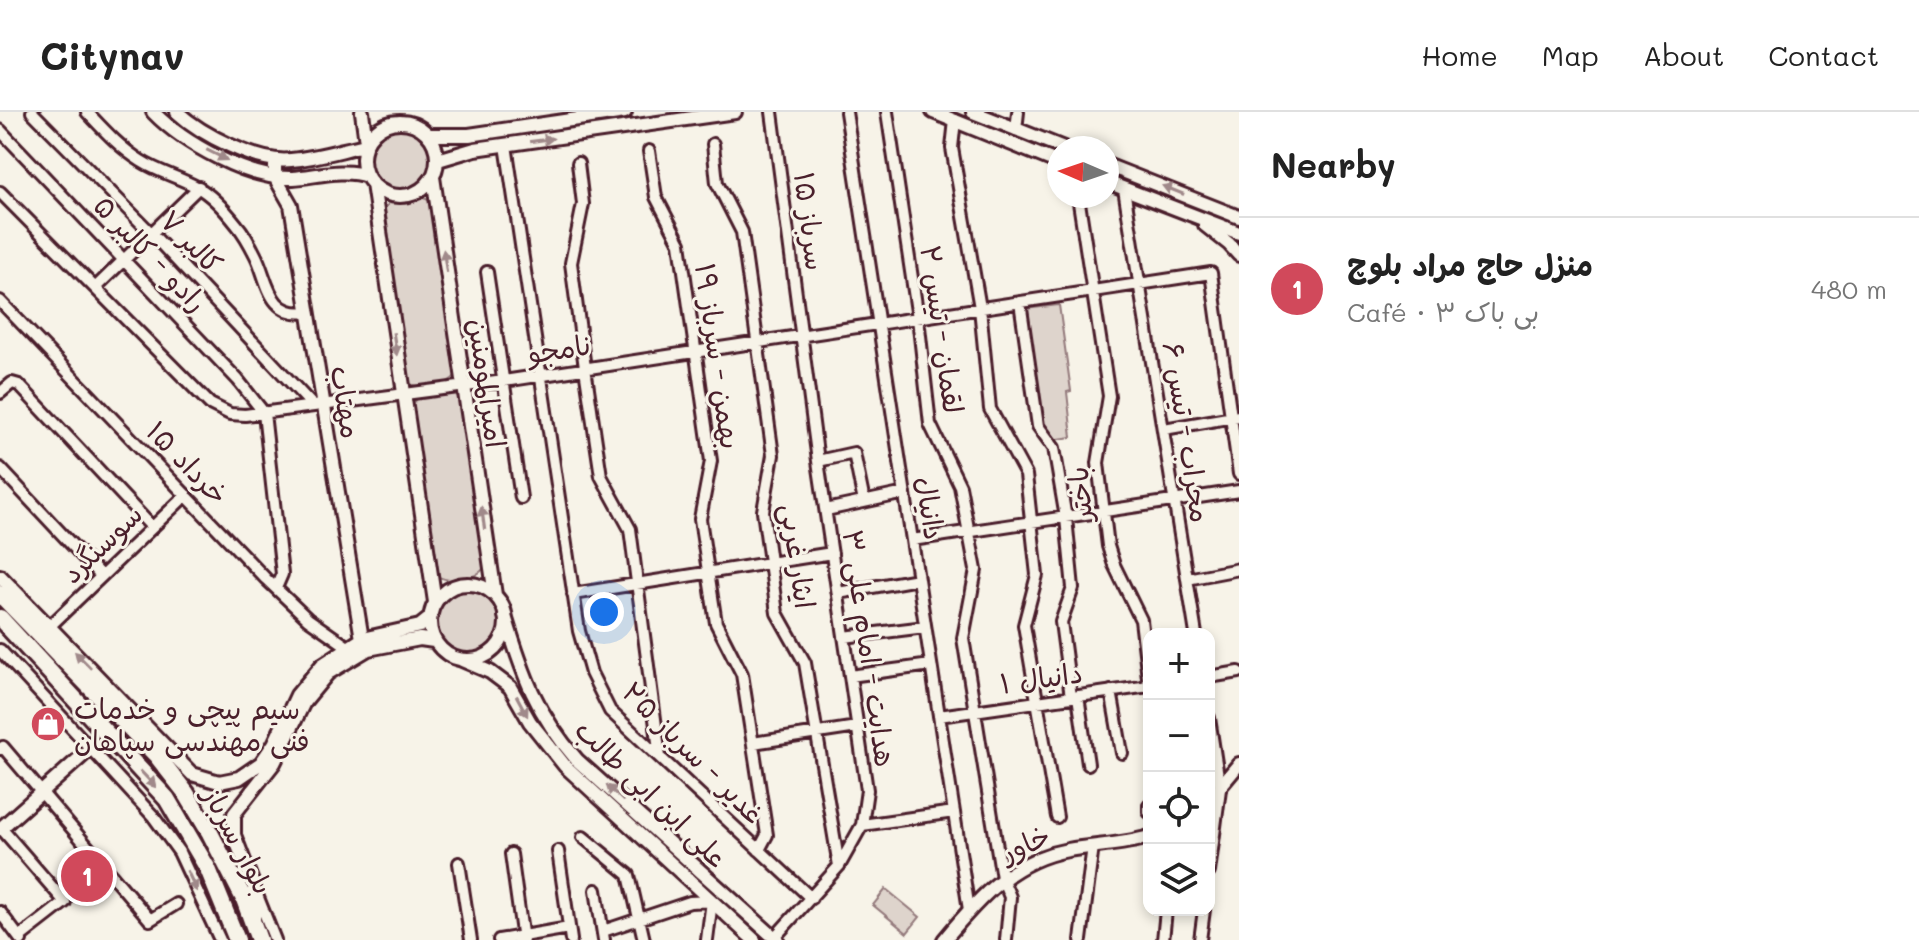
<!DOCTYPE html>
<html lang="en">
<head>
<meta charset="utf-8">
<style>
	:root { --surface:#fff; --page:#f2f2f2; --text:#222; --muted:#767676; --line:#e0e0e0; --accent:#d1495b }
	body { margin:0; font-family:Mali,"Playpen Sans Arabic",sans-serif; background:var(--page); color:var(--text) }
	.controls { position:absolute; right:24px; bottom:24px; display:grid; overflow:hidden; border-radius:16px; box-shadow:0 4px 12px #0003 }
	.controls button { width:72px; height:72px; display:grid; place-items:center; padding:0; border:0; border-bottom:2px solid var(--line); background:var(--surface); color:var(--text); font:40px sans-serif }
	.compass { position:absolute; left:1047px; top:24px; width:72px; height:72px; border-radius:50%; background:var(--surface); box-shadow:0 4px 12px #0003; rotate:272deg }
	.you { position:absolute; left:604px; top:500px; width:28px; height:28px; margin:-20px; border:6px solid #fff; border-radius:50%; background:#1a73e8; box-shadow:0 0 0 12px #1a73e833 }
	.badge { display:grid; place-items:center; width:52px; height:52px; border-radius:50%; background:var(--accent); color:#fff; font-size:26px; font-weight:700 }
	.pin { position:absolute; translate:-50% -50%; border:4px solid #fff; box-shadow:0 2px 8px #0006 }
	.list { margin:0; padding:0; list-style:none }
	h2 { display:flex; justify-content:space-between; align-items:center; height:104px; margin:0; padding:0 32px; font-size:34px }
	h2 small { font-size:26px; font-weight:400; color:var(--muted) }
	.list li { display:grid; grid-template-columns:52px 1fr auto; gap:24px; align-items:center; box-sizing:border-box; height:144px; padding:0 32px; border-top:2px solid var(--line) }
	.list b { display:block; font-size:30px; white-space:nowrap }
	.list p { margin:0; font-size:26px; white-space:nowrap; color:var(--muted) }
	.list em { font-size:26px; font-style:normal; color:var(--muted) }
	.icon { flex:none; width:44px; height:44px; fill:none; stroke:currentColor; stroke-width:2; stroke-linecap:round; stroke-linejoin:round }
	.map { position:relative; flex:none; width:1239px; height:828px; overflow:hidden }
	header { display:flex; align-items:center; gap:48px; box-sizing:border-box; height:112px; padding:0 40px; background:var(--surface); border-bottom:2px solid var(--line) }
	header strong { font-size:38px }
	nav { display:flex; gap:44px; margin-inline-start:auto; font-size:28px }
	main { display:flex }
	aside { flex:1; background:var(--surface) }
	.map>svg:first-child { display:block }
	.green { fill:#ded4cc; stroke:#947a7c; stroke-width:2 }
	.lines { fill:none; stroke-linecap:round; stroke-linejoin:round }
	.minor-casing { stroke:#4a1f2b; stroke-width:16 }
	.tertiary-casing { stroke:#4a1f2b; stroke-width:18 }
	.trunk-casing { stroke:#4a1f2b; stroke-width:22 }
	.minor { stroke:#f7f3e8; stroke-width:10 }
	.tertiary { stroke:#f7f3e8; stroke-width:12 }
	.trunk { stroke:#f7f3e8; stroke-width:16 }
	.oneway { fill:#a0898a }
	.labels { text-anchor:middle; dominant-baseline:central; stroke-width:6; stroke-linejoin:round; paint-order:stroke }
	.street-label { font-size:28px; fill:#4a1f2b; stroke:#f7f3e8 }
	.poi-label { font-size:28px; fill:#4a1f2b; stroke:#f7f3e8; text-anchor:start }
</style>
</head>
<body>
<header>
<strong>Citynav</strong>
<nav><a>Home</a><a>Map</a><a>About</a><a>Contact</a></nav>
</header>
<main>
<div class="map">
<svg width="1239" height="828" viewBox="0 0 1239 828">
	<rect width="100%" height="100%" fill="#f7f3e8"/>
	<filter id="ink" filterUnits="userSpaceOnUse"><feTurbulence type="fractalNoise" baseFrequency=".0125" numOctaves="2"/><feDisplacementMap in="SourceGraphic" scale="16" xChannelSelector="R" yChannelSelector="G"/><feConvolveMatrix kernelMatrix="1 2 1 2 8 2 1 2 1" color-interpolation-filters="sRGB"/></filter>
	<g filter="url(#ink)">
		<path class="green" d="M368 46a33 33 0 1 1 66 0a33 33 0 1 1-66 0Z
			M421,85L431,89L456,263C448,274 421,278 409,271L406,262L385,96L389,91Z
			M1059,193L1071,279L1067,280L1072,325L1045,329L1024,197Z
			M449,281L456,282L461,290L484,456C475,468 449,471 437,464L434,459L413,292L417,287Z
			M435 511a32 32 0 1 1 64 0a32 32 0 1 1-64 0Z
			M886,777L920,805L907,821L873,793Z"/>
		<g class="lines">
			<g class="minor-casing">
				<path id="minor" d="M32,0L152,122L313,294
					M87,0C104,18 120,36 141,49C158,60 179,65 197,75C212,83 226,99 237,113C244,121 251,134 256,144C268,168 268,206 308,200
					M772,0L818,349L867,678L862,713L839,754L774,826
					M846,0L969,798
					M887,0L918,206L930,312L960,374L976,458L963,526L1002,766L1010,785L1006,828
					M955,8L952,36L980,196L990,297L1026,363L1037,463L1024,513L1057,705
					M0,18L238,268L264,301L282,462L276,476
					M1016,18L1018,0
					M713,32L717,71L742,120L773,343L763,399L777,501L805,551L839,754
					M506,33L579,519L591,561L610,599L811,786
					M649,39L656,85L680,131L711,349L700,407L716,511L742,562L767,723L759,738
					M578,51L583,92L571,151L585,256L601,364L630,417L660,645
					M1124,77L1196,522
					M0,80L210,292L230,302L245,303L504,269L1211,161L1239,362
					M1078,84L1109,284L1098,351L1108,434L1114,453L1141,508L1149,574
					M487,160L521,386
					M95,176L199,75
					M0,189L266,467L308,507L348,535
					M1020,190L1038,314L1054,336L1066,406L1073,476L1061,510L1071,585
					M0,281L12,271L19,273L151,414
					M1164,317L1239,304
					M818,349L854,341L864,390
					M0,356L101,464
					M826,398L905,381
					M912,428L1239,379
					M1187,467L1239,457
					M838,481L918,467
					M573,482L832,441
					M50,514L186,383
					M844,525L925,515
					M0,538L153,704L179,740L220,828
					M850,564L931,553
					M1209,565L1239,560
					M1111,579L1122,641
					M1078,584L1088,652
					M939,604L1149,574
					M1209,606L1220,677L1209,760
					M753,631L857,615
					M0,637L3,635L150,808L176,792
					M1149,693V700
					M862,713L954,700
					M1,716L65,790L20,825
					M583,725L629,763L644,828
					M558,739L571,828
					M511,742L523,828
					M459,751L471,828
					M255,778L275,828
					M596,778L604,828
					M0,800L21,828
					M603,819L690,790L712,789L707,828
					M499,828L569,816
					M1081,828L1093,734
					M1163,828L1166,798
					M1200,828L1204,798"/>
			</g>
			<g class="tertiary-casing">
				<path id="tertiary" d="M153,0C183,31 249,68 293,66C318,64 343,56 367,64
					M177,0C201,22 258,52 291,48C316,46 341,38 365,33
					M362,0L366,30
					M933,0L1059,51
					M973,0L1064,36
					M363 47a37 37 0 1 1 74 0a37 37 0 1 1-74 0Z
					M430,23H469L625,0
					M275,48V65L291,93L362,527
					M438,48L475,37L735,0
					M1107,53L1239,105
					M433,65L495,483
					M1107,70L1239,121
					M373,72L435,490
					M1205,113L1229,132L1239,143
					M0,464L192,662L219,670L239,666L261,651L274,632L297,583L322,553L362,527L420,514L430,506
					M430 510a38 38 0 1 1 76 0a38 38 0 1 1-76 0Z
					M505,504C523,563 536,601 577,648L777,828
					M462,548L490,560L510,575L530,610L565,654L754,828
					M1209,688L1239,652
					M0,717L90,637
					M254,808V775L234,723V702L274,651L304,590L328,561L368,537L420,527L434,529
					M944,828C979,786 1012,748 1068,738C1095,733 1123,733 1149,725"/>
			</g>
			<g class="trunk-casing">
				<path id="trunk" d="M0,482L157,644L186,681L210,721L244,787L259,828
					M0,506L167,687L208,757L237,828"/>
			</g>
			<use href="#minor" class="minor"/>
			<use href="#tertiary" class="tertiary"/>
			<use href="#trunk" class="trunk"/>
		</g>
		<defs><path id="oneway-solid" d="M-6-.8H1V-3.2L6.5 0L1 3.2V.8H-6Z" transform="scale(2)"/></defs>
		<g class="oneway">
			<use href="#oneway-solid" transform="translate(542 28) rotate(-8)"/>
			<use href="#oneway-solid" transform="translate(217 43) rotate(27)"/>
			<use href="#oneway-solid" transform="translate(1173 78) rotate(-158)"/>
			<use href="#oneway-solid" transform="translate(445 149) rotate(-98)"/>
			<use href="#oneway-solid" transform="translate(395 232) rotate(81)"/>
			<use href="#oneway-solid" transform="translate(483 406) rotate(-98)"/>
			<use href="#oneway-solid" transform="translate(83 548) rotate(-134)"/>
			<use href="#oneway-solid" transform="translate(522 594) rotate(62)"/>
			<use href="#oneway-solid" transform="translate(148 667) rotate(47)"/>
			<use href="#oneway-solid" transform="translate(615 681) rotate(-137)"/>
			<use href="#oneway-solid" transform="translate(192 769) rotate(65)"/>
		</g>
	</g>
	<defs>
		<g id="shop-disc" transform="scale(1.8)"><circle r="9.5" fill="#d1495b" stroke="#f7f3e8"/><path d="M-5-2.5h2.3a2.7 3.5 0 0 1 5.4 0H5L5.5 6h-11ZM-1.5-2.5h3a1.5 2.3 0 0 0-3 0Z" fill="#fff"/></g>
	</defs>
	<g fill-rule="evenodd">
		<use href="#shop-disc" x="48" y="612"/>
	</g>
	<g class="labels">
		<g class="street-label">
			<text transform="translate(811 109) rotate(83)">سرباز ۱۵</text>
			<text transform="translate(192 129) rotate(46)">کالبر ۷</text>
			<text transform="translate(151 141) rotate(46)">رادو - کالبر ۵</text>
			<text transform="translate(943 217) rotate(82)">لقمان - تیس ۲</text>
			<text transform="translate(559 236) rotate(-9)">نامجو</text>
			<text transform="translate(719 244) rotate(82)">بهمن - سرباز ۱۹</text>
			<text transform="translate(488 271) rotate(82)">امیرالمومنین</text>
			<text transform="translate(347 290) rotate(81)">مهتاب</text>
			<text transform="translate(1188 320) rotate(81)">محراب - تیس ۶</text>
			<text transform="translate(188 350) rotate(46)">۱۵ خرداد</text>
			<text transform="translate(1079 382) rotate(-95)">باختر</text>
			<text transform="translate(931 396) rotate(81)">دانیال</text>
			<text transform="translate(101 431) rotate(-44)">سوسنگرد</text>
			<text transform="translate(799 444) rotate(82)">ایثار غربی</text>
			<text transform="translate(870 536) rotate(82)">هدایت - امام علی ۳</text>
			<text transform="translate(1041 565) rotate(-8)">دانیال ۱</text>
			<text transform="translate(694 640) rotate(45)">غدیر - سرباز ۲۵</text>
			<text transform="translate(652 681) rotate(44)">علی ابن ابی طالب</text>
			<text transform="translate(239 728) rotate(62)">بلوار سرباز</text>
			<text transform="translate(1025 731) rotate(-24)">خاور</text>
		</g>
		<g class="poi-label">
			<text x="74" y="596">سیم پیچی و خدمات<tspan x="74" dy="32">فنی مهندسی سپاهان</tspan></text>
		</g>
	</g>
</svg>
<div class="controls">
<button>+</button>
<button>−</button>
<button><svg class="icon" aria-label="locate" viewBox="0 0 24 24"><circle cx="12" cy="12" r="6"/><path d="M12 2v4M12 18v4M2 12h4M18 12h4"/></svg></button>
<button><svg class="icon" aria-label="layers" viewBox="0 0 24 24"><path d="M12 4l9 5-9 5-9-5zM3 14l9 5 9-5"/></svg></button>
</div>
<svg class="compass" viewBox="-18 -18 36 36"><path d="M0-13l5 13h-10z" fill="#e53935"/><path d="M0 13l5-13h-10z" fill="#767676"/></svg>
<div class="you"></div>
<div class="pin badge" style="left:87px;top:764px">1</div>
</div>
<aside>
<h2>Nearby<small></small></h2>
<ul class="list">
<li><span class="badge">1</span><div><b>منزل حاج مراد بلوچ</b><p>Café · بی باک ۳</p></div><em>480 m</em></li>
</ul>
</aside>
</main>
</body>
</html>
